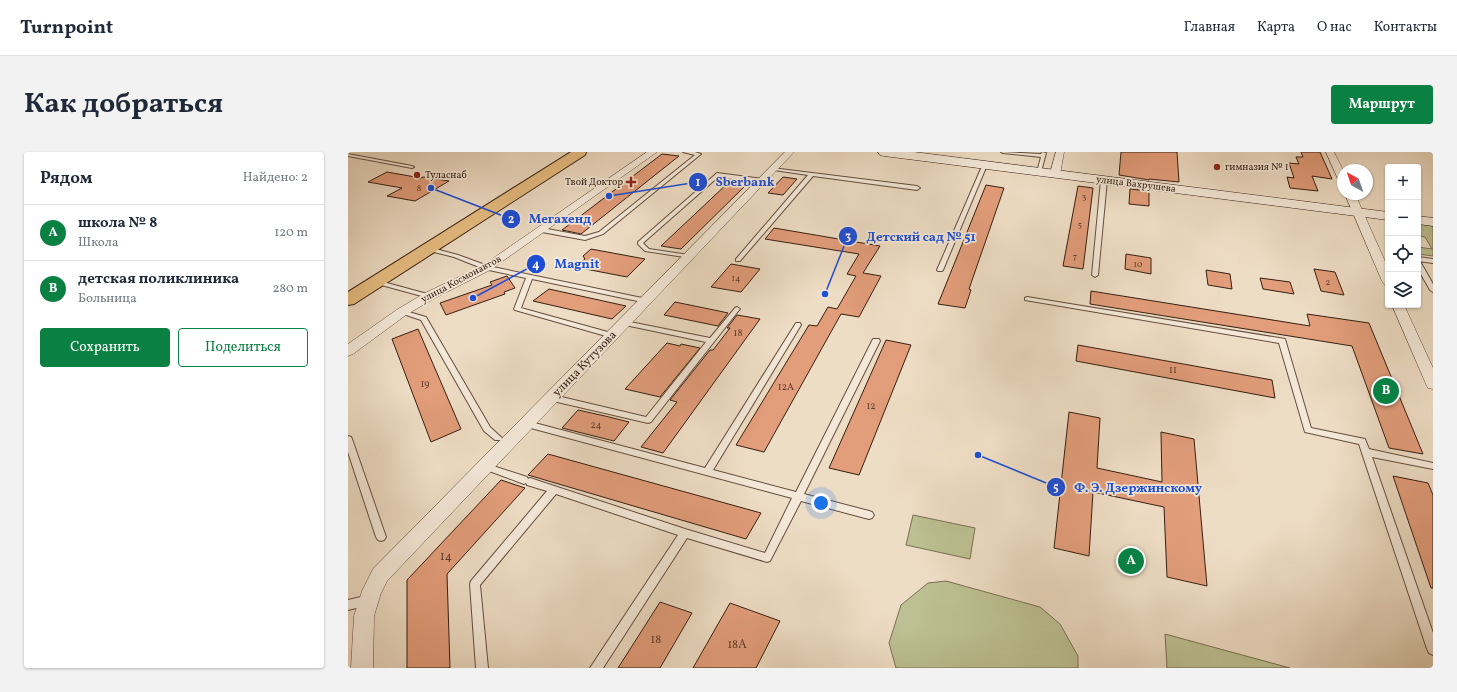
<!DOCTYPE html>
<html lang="ru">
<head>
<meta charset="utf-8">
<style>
	:root { --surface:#fff; --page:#f2f2f3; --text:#1f2937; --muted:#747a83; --line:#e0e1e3; --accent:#0b8043 }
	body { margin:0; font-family:Vollkorn,serif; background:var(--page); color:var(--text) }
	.controls { position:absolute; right:12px; top:12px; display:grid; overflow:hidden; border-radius:4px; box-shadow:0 1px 3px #0004 }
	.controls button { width:36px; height:36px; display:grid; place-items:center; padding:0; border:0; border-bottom:1px solid var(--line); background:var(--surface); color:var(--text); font:20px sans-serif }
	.compass { position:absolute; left:989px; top:12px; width:36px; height:36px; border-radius:50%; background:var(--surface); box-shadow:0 1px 3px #0004; rotate:320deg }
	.you { position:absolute; left:473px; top:351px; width:14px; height:14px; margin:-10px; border:3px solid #fff; border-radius:50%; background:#1a73e8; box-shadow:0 0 0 6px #1a73e833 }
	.badge { display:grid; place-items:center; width:26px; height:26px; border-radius:50%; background:var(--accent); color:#fff; font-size:13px; font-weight:700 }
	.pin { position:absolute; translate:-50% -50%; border:2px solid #fff; box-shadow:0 1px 4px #0006 }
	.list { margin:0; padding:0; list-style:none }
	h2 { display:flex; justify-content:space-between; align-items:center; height:52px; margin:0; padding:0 16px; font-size:17px }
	h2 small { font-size:13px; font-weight:400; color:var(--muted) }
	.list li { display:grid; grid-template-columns:26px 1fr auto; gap:12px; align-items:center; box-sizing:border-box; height:56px; padding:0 16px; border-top:1px solid var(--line) }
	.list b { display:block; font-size:15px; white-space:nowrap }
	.list p { margin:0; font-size:13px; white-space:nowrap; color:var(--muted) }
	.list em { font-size:13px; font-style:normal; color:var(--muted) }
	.actions { display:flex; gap:8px; padding:12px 16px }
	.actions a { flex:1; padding:9px 0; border:1px solid var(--accent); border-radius:4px; text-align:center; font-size:14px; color:var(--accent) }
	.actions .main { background:var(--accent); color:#fff }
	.icon { flex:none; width:22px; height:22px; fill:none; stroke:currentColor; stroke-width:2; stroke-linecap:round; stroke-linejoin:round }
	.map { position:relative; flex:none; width:1085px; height:516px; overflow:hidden; border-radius:4px }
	header { display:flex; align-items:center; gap:24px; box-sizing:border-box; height:56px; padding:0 20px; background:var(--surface); border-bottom:1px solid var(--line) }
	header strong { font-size:19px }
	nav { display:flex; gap:22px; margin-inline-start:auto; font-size:14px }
	.intro { display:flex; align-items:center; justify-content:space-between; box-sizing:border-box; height:96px; padding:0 24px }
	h1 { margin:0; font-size:28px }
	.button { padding:10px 18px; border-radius:4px; background:var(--accent); color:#fff; font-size:14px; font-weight:700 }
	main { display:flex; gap:24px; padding:0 24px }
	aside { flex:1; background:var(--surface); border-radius:4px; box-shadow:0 1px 3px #0004 }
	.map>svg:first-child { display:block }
	.green { fill:#bcc092; stroke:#797052 }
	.building { fill:#e29d7a; stroke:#361f12 }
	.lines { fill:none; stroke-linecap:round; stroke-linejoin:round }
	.service-casing { stroke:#644e3f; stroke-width:2 }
	.minor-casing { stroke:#644e3f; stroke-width:1 }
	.secondary-casing { stroke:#361f12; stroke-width:1 }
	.primary-casing { stroke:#361f12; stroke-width:2 }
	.service { fill:#f4e9d9; fill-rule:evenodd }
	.minor { fill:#f4e9d9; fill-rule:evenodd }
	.secondary { fill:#f4e9d9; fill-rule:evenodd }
	.primary { fill:#e7be82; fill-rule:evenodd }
	.poi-dot { fill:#8f2418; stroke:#f4e9d9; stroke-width:1.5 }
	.labels { text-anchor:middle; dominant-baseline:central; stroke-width:3.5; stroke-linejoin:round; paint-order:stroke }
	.far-number-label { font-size:9px; fill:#613e2c }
	.far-poi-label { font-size:10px; fill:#361f12; stroke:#f4e9d9; text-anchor:start }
	.far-street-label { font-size:10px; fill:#361f12; stroke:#f4e9d9 }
	.number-label { font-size:10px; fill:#613e2c }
	.street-label { font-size:12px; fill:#361f12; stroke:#f4e9d9 }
	.near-number-label { font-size:12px; fill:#613e2c }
	.leader { fill:none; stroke:#1d4ed8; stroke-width:1.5 }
	.callout-dot { fill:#1d4ed8; stroke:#f4e9d9; stroke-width:1.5 }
	.mark-label { font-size:12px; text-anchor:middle; font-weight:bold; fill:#fff }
	.callout-label { font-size:13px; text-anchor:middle; font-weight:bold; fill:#1d4ed8; stroke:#f4e9d9; stroke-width:3.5; stroke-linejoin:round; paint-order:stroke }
</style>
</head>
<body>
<header>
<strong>Turnpoint</strong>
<nav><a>Главная</a><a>Карта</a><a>О нас</a><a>Контакты</a></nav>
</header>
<div class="intro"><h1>Как добраться</h1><a class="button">Маршрут</a></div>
<main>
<aside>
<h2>Рядом<small>Найдено: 2</small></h2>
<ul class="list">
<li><span class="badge">A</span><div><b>школа № 8</b><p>Школа</p></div><em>120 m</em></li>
<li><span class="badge">B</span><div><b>детская поликлиника</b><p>Больница</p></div><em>280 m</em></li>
</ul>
<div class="actions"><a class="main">Сохранить</a><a>Поделиться</a></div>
</aside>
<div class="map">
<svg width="1085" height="516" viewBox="0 0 1085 516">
	<rect width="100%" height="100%" fill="#eeddc5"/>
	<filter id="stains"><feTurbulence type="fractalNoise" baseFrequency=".005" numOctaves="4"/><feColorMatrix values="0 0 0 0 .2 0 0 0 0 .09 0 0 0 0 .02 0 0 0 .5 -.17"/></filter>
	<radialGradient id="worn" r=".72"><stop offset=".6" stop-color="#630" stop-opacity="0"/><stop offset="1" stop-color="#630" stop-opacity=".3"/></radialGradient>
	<path class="green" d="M1070,72L1085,74V104L1070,102V95L1084,97L1077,85L1070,84Z
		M565,363L627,376L622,407L558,393Z
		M598,429L692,455L712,472L730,504V516H548L541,491L553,453L580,431Z
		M817,482L942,516H819Z"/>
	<path class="building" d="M773,0H829L831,30L801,27V28L771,23Z
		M953,0H972L984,27L964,24L970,39L942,36L939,25L946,26L941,11L951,12L948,5H955Z
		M314,2L331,4L233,82L214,78Z
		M39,20L73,26L75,25L101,29L67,49L39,44L54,36L20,30Z
		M435,25L449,27L435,43L420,41Z
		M381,30L398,33L333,97L313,94Z
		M638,33L656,36L621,137L623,138L617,156L590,152Z
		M730,34L745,36L735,117L715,114Z
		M782,37L801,39V54L781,52Z
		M426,76L532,94L515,121L533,124L511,165L493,162L416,300L388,293L461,173L469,174L480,155L489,157L508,124L499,122L511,102L417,87Z
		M243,97L297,107L279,125L227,115L237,107L235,104Z
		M778,102L803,106V122L777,117Z
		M383,112L412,117L393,140L363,135Z
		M966,117L987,120L996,143L973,139Z
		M858,118L882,122L884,137L860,133Z
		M159,124L167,136L156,140L157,142L98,163L92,151L144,133L142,130Z
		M912,126L942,130L946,142L915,137Z
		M201,137L278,154L264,167L185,149Z
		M743,139L962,174L959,162L1021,171L1075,302L1041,296L1004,194L742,152Z
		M327,150L371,159L380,161L370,174L316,163Z
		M389,163L412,167L315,301L293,295L329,250L322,248L362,198H365L382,176H379Z
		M70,177L113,277L83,290L44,187Z
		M538,188L563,193L511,323L481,316Z
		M319,191L332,194L333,192L352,196L312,245L277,237Z
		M730,193L924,228L927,246L728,209Z
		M230,258L257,264L281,270L266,289L214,276Z
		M721,260L752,266L749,316L814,330L813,280L846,287L859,434L819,425L816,355L745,340L741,404L706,396Z
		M200,302L413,361L398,387L180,323Z
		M1045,324L1080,331L1085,343V436H1083Z
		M153,328L177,336L99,422L102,516H59V428Z
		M312,450L344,461L312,516H270Z
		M382,451L432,469L408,516H345Z"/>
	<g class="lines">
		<g class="service-casing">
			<path id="service" d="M335,0H347L353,2L255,82L237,88L194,80L191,78L194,76L237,84L251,80L347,3Z
				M653,0L693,2L694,0L698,1L693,20L691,21L689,20L693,5L655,1Z
				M0,2L64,14L66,15L64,16L0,4Z
				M635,12L639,13L595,118L594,119H590L589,118Z
				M424,16L569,34L572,36L569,38L465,24L392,109H388V107L460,23L426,18L424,17Z
				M369,21L415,27L418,29L415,31L370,25L295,91L301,97L341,103L344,105L343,106L297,99L290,92V90Z
				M756,26L759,28L750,123L747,125L744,123L753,28Z
				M80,95L110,103L140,114L299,147L302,149L299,151L184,127L173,156L267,182L269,184L267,186H265L167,158L166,157L178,126L136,117L106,105L78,98V96Z
				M1070,105L1085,107V111L1070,109Z
				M1070,109L1073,111L1085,132V140L1082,138L1070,117Z
				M28,128L83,143L84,144L81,146L26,131V129Z
				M679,145L937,187L963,276L1017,287L1021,297L1085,311V317L1024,305L1085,481V503L1081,501L1079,497L1011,292L957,280L931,191L677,148V146Z
				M389,155L392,157L391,158L303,270L300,271L205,249L201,246L205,243L298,265L358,190L277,173H275L274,171L275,169H277L362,186L387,156Z
				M54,158L78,165L142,275L154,286L153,288H147L136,279L73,168L52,161V159Z
				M448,171H452L453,173L365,318L448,340L524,189L525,187H531L532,189L456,342L521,359L524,360L526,363L524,366L521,367L453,349L422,409L419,410L339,386L255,516H242L330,383L208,342L132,433L140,516H128L122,432L123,429L199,339L179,333L178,331L176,332L133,316L132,314L133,312L136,311L179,325L180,327L182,326L337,377L417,401L444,346L179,275L176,274L175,272L176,270L179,269L357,316Z
				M0,284L3,285L4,287L38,385L36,388L33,389L30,388L28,385L0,300Z
				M21,443L25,444L26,448L25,452L0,458V448Z"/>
		</g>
		<g class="minor-casing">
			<path id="minor" d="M299,0H309L142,118L85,147L58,163L5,202L0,204V192L50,157L77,141L134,114Z
				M437,0H446L39,429L33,441L26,464L25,516H3L6,464L14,439L25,417Z
				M708,0H716L712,22L707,25L702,22Z
				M978,0H986L995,18V30L990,27Z
				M997,42H1007L1040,116V133L1036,132L1034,129Z
				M1044,153H1056L1085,216V237L1080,236L1078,232Z"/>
		</g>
		<g class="secondary-casing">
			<path id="secondary" d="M530,0H566L1040,60V68L536,4L532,3Z
				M1070,64L1085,66V74L1070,72Z"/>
		</g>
		<g class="primary-casing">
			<path id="primary" d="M223,0H238L237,3L6,152L0,153V140Z"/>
		</g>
		<use href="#service" class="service"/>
		<use href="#minor" class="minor"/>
		<use href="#secondary" class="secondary"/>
		<use href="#primary" class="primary"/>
	</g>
	<g class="poi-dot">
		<circle cx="869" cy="15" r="4"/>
		<circle cx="69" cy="23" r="4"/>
		<path d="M281 24h4v4h4v4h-4v4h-4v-4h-4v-4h4z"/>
	</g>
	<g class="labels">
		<g class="far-number-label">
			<text x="71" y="36">8</text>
			<text x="736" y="44">3</text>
			<text x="732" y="72">5</text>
			<text x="727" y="104">7</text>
			<text x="790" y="112">10</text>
			<text x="388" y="126">14</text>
			<text x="980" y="130">2</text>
		</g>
		<g class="far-poi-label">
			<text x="877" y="15">гимназия № 1</text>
			<text x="77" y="23">Туласнаб</text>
			<text x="275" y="30" text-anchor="end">Твой Доктор</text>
		</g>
		<g class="far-street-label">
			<text transform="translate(788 32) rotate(7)">улица Вахрушева</text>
			<text transform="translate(113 127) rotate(-28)">улица Космонавтов</text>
		</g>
		<g class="number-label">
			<text x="390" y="181">18</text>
			<text x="825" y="218">11</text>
			<text x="77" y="232">19</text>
			<text x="438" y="235">12А</text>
			<text x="523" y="254">12</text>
			<text x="248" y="273">24</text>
		</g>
		<g class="street-label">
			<text transform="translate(237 212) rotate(-46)">улица Кутузова</text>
		</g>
		<g class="near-number-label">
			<text x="98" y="405">14</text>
			<text x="308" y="488">18</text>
			<text x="389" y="493">18А</text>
		</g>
	</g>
	<path class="leader" d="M261 44L350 30M83 36L163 67M477 142L500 84M125 146L188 112M630 303L708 335"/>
	<g class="callout-dot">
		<circle cx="261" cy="44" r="4"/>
		<circle cx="83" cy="36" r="4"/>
		<circle cx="477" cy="142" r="4"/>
		<circle cx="125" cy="146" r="4"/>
		<circle cx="630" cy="303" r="4"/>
		<circle cx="350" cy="30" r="10"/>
		<circle cx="163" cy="67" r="10"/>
		<circle cx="500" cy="84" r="10"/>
		<circle cx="188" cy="112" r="10"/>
		<circle cx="708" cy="335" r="10"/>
	</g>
	<g class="mark-label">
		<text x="350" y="34">1</text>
		<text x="163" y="71">2</text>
		<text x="500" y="88">3</text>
		<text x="188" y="116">4</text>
		<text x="708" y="339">5</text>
	</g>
	<g class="callout-label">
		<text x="397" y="34">Sberbank</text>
		<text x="212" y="71">Мегахенд</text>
		<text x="573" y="89">Детский сад № 51</text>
		<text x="229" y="116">Magnit</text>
		<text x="790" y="340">Ф. Э. Дзержинскому</text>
	</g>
	<rect width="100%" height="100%" filter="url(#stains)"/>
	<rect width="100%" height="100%" fill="url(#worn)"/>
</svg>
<div class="controls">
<button>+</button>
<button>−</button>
<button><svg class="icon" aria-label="locate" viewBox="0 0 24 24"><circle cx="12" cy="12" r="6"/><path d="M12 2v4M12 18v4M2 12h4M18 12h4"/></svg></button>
<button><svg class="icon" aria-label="layers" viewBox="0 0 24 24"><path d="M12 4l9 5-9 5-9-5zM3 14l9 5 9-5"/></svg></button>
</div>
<svg class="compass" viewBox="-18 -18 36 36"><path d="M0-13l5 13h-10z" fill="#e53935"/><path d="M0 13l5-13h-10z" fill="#747a83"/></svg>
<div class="you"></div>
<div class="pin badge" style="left:783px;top:409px">A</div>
<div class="pin badge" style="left:1038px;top:239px">B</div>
</div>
</main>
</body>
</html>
